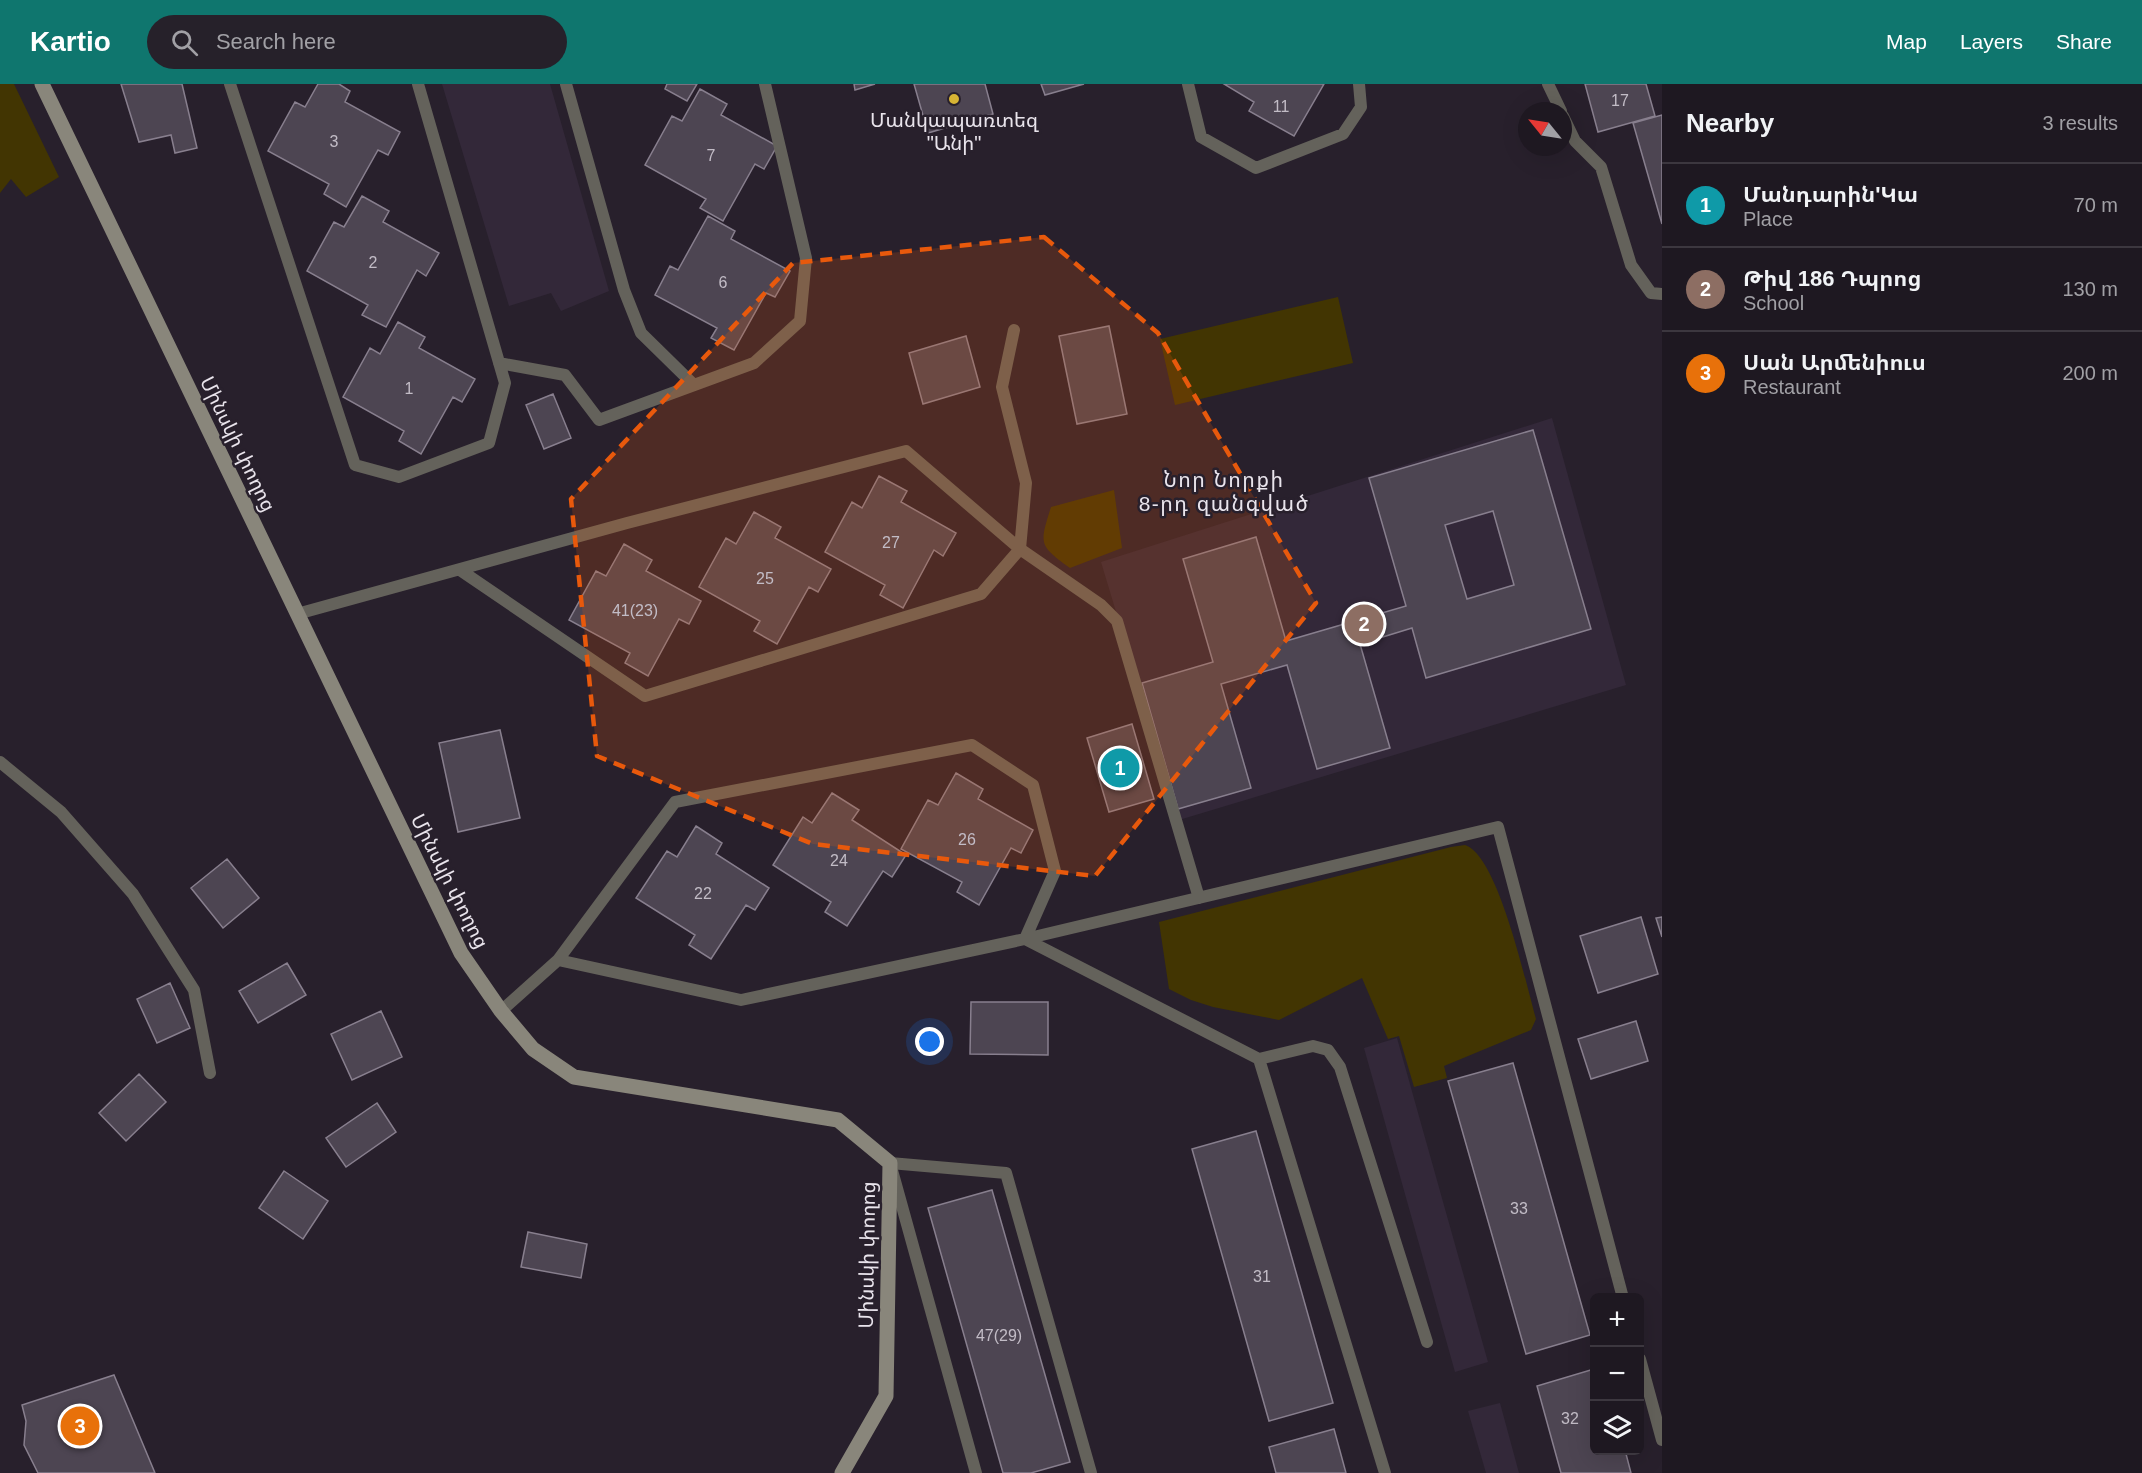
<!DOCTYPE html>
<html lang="en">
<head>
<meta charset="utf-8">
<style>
	:root { --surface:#1e1821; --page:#26212a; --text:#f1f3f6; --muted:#a1a0a5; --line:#3c373f; --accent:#0f766e }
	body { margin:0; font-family:Helvetica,"Noto Sans Armenian",sans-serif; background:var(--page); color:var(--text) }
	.controls { position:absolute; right:18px; bottom:18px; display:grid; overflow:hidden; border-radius:9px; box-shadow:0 6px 24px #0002 }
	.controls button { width:54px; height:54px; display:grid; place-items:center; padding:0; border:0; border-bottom:2px solid var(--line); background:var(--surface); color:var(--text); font:30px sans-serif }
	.compass { position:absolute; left:1518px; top:18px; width:54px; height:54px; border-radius:50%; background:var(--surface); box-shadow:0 6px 24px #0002; rotate:300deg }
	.you { position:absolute; left:930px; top:958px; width:21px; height:21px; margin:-15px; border:4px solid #fff; border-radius:50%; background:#1a73e8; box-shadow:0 0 0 9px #1a73e833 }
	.badge { display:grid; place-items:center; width:39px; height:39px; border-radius:50%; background:var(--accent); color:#fff; font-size:20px; font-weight:700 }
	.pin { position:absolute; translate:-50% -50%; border:3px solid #fff; box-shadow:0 2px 6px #0006 }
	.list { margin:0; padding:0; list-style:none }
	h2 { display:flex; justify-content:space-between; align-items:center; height:78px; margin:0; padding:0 24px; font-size:26px }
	h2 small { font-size:20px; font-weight:400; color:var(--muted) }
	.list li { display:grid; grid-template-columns:39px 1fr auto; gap:18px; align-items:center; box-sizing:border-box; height:84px; padding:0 24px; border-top:2px solid var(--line) }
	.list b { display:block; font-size:22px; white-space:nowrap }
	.list p { margin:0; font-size:20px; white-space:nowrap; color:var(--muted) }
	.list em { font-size:20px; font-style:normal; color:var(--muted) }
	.icon { flex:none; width:33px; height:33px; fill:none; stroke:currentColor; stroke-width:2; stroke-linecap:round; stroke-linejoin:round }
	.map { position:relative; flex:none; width:1662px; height:1389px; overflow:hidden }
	header { display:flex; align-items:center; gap:36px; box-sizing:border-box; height:84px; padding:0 30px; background:var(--accent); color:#fff }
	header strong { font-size:28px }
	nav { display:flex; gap:33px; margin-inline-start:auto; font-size:21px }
	.search { width:420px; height:54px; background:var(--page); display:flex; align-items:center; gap:15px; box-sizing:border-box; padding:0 21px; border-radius:33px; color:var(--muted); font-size:22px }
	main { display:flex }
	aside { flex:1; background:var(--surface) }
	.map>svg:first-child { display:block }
	.built { fill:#332839 }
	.green { fill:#423502 }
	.building { fill:#4d4552; stroke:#887f8e; stroke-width:1.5; fill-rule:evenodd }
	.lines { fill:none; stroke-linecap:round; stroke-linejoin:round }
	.service { stroke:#64625b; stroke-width:12 }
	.secondary { stroke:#89867b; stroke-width:15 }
	.marked { fill:#e8590c; fill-opacity:0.2; stroke:#e8590c; stroke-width:4.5; stroke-dasharray:12 8; stroke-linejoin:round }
	.poi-dot { fill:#d7b434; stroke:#28202c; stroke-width:2 }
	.labels { text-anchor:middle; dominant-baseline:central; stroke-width:5; stroke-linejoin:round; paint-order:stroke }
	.number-label { font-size:16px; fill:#c2bcc6 }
	.poi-label { font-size:20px; fill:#e9e4ec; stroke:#28202c }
	.street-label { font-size:20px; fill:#e9e4ec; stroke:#28202c }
	.neighbourhood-label { font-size:21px; letter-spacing:1.5px; fill:#e9e4ec; stroke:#28202c }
</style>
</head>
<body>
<header>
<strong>Kartio</strong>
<div class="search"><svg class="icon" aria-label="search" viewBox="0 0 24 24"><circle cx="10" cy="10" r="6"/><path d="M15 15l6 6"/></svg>Search here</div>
<nav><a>Map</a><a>Layers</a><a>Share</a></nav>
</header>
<main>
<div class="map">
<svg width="1662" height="1389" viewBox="0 0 1662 1389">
	<rect width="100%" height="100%" fill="#28202c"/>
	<path class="built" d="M442,0H550L609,207L561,227L551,209L509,222Z
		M1552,334L1626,601L1179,736L1101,478Z
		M1397,954L1488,1278L1455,1288L1364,964Z
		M1500,1319L1519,1389H1486L1468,1327Z"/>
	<path class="green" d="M0,0H14L59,93L26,113L11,95L0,109Z
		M1338,213L1353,279L1175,321L1160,255Z
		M1114,406L1122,464L1070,484C1039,461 1039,461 1051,423Z
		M1465,761C1498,771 1526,900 1536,935L1531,946L1444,982L1447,994L1414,1003L1399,952L1388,955L1362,894L1279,936L1213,923L1191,916L1169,905L1159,838L1451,763Z"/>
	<path class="building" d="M121,0H182L197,64L175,69L171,51L139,58Z
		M318,0H339L350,7L345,18L400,48L388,71L378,66L346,123L324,110L329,100L268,67L295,18L305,23Z
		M667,0H697L687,17L665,5Z
		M854,0H875L855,6Z
		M914,0H985L993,30L928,49Z
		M1041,0H1084L1045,11Z
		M1224,0H1324L1294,52L1249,27L1254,18Z
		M1585,0H1646L1655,32L1598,48Z
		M700,5L727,20L721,31L777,62L764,85L755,80L723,137L700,124L706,115L645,81L672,32L682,37Z
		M1662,31V140L1633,39Z
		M362,112L389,127L383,138L439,169L426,192L417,186L386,243L362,231L368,221L307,187L334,138L344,143Z
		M708,132L735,147L731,155L790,187L775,213L766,209L734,266L711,254L717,244L655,211L670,182L678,186Z
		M398,238L425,253L419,264L475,295L462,318L453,313L421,370L399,357L404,347L343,313L370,264L380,270Z
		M1109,242L1127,330L1077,340L1059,252Z
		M966,252L980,303L923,320L909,269Z
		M553,310L571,354L544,365L526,321Z
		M1533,346L1591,545L1426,594L1412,544L1360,560L1390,664L1317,685L1287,581L1221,600L1251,704L1178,725L1142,599L1213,578L1183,475L1256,453L1286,557L1406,522L1369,394ZM1493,427L1514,501L1467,515L1445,441Z
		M879,392L907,407L901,418L956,449L943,472L934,466L903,524L880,511L885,501L825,468L852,418L862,424Z
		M754,428L781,443L775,454L831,485L818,508L809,503L777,560L754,547L760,537L699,503L726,454L736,460Z
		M624,460L652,476L646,487L701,517L689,540L679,535L648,592L625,579L630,569L569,536L596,487L606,492Z
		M1132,640L1154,715L1109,728L1087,654Z
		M500,646L520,734L458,748L439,659Z
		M956,689L983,705L978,715L1033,746L1021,769L1011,764L979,821L957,808L962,798L901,765L928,716L938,721Z
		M832,709L859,726L852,736L906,771L892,793L883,787L847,842L825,828L831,818L773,781L803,733L812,739Z
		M696,742L722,759L716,770L769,804L755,826L746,821L711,875L689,861L695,851L636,814L667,767L677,773Z
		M227,775L259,814L223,844L191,804Z
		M1641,833L1658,890L1598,909L1580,852Z
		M1662,833V853L1656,834Z
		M287,879L306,911L258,939L239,907Z
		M170,899L190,944L157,959L137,915Z
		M971,918H1048V971L970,970Z
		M381,927L402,973L352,996L331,950Z
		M1636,937L1648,977L1591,995L1578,955Z
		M1513,979L1590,1251L1526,1270L1448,997Z
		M139,990L166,1018L126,1057L99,1029Z
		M377,1019L396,1048L346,1083L326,1054Z
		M1256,1047L1333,1319L1269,1337L1192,1065Z
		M284,1087L328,1117L303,1155L259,1124Z
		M992,1106L1070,1378L1031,1389H1003L928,1124Z
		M528,1148L587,1160L581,1194L521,1183Z
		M1594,1285V1366H1625L1631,1389H1561L1537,1302Z
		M114,1291L155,1389H38L24,1361L26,1337L22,1321Z
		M1334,1345L1346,1389H1276L1269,1363Z"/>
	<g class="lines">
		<path class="service" d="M230,0L355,381L399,393L489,359L505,299L418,0
			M566,0L624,206L641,249L694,301
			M1188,0L1201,53L1256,84L1343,50L1361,23L1359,0
			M1548,0L1561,27
			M1563,32L1575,57L1601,83L1631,181L1651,209L1662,210
			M499,279L565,291L599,336L754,279L800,237L806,174L765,0
			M460,486L645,612L981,510L1020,465L1026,399L1002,303L1014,246
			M297,530L627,439L906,367L1020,465L1101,521L1117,537L1199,814
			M0,678L61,728L133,810L194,906L210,989
			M1025,855L1259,975L1385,1389
			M558,876L675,718L972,661L1033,701L1055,787L1025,855
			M501,927L558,876L741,916L1025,855L1498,743L1623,1214
			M1259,975L1313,962L1328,966L1340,983L1427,1258
			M1640,1275L1662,1356
			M976,1389L890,1079L1006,1089L1091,1389"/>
		<path class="secondary" d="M42,0L461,869L501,927L533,965L574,993L838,1036L890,1079L886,1312L842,1389"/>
	</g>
	<path class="marked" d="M1044,153L1158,249L1316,519L1095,792L813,760L597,672L571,415L793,179Z"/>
	<circle class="poi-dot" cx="954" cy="15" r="6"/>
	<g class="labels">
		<g class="number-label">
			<text x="1620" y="16">17</text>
			<text x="1281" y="22">11</text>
			<text x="334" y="57">3</text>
			<text x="711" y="71">7</text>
			<text x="373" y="178">2</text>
			<text x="723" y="198">6</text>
			<text x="409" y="304">1</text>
			<text x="891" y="458">27</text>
			<text x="765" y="494">25</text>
			<text x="635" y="526">41(23)</text>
			<text x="967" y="755">26</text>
			<text x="839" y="776">24</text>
			<text x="703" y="809">22</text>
			<text x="1519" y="1124">33</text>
			<text x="1262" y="1192">31</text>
			<text x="999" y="1251">47(29)</text>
			<text x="1570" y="1334">32</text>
		</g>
		<g class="poi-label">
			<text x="954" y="36">Մանկապառտեզ<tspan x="954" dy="23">"Անի"</tspan></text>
		</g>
		<g class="street-label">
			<text transform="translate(238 360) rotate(64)">Մինսկի փողոց</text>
			<text transform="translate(450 797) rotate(63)">Մինսկի փողոց</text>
			<text transform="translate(867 1171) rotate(-89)">Մինսկի փողոց</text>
		</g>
		<g class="neighbourhood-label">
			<text x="1224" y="395">Նոր Նորքի<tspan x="1224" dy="24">8-րդ զանգված</tspan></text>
		</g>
	</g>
</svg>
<div class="controls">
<button>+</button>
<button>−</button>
<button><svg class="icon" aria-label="layers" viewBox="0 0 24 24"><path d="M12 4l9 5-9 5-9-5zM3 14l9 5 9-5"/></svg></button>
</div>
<svg class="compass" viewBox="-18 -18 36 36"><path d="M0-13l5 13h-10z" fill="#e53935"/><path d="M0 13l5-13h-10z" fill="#a1a0a5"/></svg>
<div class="you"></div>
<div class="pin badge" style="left:1120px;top:684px;background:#0f9aa8">1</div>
<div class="pin badge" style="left:1364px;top:540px;background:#8d6e63">2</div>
<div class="pin badge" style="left:80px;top:1342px;background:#e8710a">3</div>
</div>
<aside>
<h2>Nearby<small>3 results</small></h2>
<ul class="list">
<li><span class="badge" style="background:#0f9aa8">1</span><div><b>Մանդարին'Կա</b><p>Place</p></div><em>70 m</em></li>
<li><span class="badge" style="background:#8d6e63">2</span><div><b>Թիվ 186 Դպրոց</b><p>School</p></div><em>130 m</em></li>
<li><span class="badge" style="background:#e8710a">3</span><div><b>Սան Արմենիուս</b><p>Restaurant</p></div><em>200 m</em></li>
</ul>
</aside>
</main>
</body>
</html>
